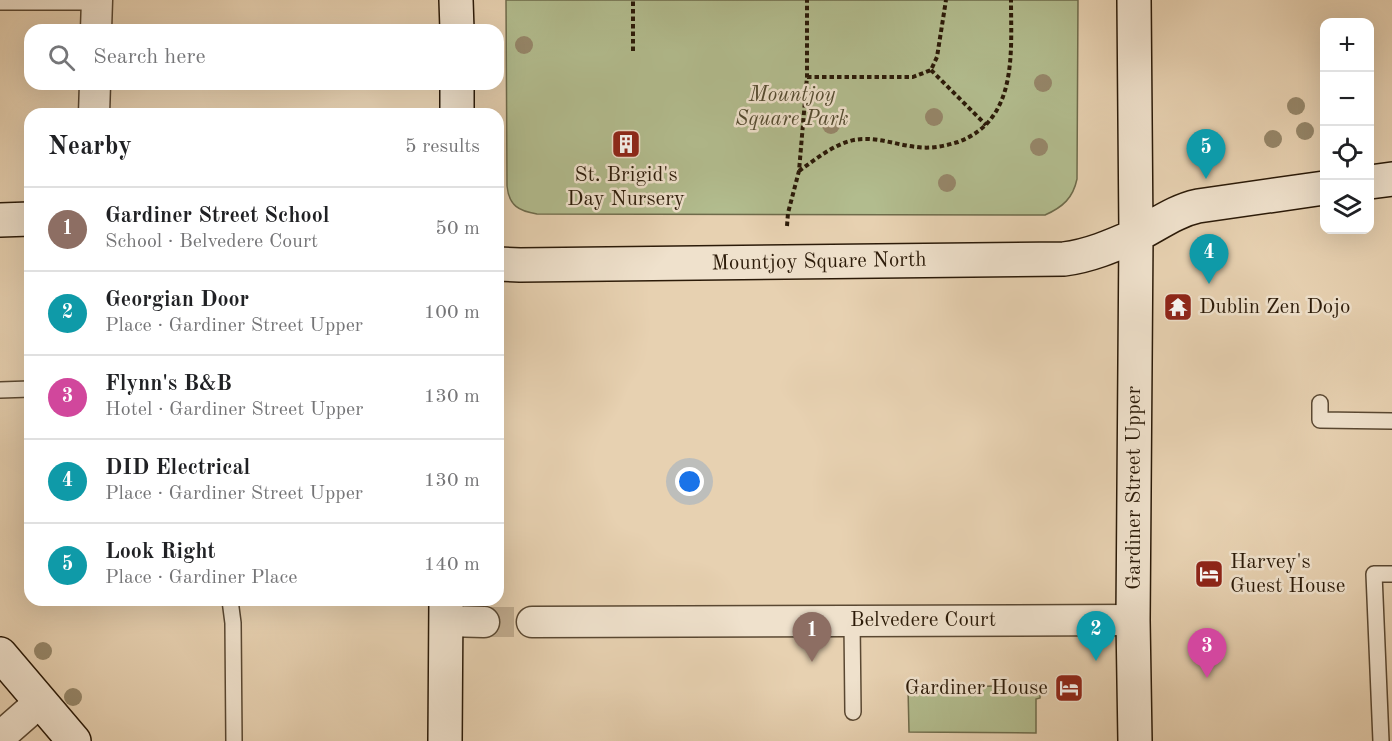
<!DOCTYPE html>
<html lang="en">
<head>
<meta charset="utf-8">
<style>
	:root { --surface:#fff; --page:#f2f2f2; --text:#202124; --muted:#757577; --line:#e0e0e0; --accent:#8f2418 }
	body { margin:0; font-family:"Old Standard TT",serif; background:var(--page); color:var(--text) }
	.controls { position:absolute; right:18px; top:18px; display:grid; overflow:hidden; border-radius:12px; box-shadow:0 6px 24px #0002 }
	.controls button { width:54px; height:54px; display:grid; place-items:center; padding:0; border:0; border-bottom:2px solid var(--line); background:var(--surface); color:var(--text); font:30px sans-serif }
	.you { position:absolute; left:690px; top:482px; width:21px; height:21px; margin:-15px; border:4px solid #fff; border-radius:50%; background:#1a73e8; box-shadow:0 0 0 9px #1a73e833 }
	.badge { display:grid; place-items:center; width:39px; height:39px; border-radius:50%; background:var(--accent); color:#fff; font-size:20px; font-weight:700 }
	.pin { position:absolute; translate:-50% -50px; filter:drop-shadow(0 2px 3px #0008) }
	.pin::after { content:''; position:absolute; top:32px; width:21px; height:18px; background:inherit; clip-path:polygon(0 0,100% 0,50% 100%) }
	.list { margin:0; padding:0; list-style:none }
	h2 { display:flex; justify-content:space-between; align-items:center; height:78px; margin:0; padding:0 24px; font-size:26px }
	h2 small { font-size:20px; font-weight:400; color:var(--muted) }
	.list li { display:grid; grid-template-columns:39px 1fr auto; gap:18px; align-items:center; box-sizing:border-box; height:84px; padding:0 24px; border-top:2px solid var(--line) }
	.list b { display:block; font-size:22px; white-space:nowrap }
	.list p { margin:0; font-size:20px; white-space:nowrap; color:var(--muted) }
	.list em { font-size:20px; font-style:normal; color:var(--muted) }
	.icon { flex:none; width:33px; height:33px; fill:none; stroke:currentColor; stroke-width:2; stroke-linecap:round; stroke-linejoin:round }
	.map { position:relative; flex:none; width:1392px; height:741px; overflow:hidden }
	.search { position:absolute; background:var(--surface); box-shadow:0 6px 24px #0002; left:24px; top:24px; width:480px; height:66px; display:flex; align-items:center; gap:15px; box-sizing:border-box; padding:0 21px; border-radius:18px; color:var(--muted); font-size:22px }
	.panel { position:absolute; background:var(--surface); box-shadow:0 6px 24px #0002; left:24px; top:108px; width:480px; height:498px; border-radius:18px }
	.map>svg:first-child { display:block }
	.green { fill:#b2bc8e; stroke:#6e6b4b; stroke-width:1.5 }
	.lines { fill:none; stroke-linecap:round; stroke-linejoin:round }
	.street-tunnel { stroke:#c1ac8f; stroke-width:30; stroke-dasharray:30 15; stroke-linecap:butt }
	.lane-casing { stroke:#5a4832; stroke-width:18 }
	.street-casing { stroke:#5a4832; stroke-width:33 }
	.secondary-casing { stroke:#2b1a08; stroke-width:36 }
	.path { stroke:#2b1a08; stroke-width:4; stroke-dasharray:4.5 3; stroke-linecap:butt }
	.lane { stroke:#efe1cc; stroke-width:15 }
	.street { stroke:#efe1cc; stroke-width:30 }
	.secondary { stroke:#efe1cc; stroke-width:33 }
	.tree { fill:#96876a }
	.labels { text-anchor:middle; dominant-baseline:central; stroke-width:5; stroke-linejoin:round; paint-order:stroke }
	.park-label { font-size:21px; font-style:italic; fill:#544b30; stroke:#efe1cc }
	.poi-label { font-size:21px; fill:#2b1a08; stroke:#efe1cc; text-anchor:start }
	.street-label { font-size:21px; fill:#2b1a08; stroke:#efe1cc }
</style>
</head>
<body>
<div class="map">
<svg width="1392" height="741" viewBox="0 0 1392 741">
	<rect width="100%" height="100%" fill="#e7d1b1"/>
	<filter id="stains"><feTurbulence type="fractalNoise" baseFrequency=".00333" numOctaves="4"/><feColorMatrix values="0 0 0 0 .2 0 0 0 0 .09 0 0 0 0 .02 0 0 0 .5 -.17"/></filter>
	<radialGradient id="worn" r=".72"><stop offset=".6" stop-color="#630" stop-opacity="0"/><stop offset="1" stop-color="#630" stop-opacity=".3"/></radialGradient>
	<path class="green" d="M506,0H1078L1077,179C1073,198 1063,207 1045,215L537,214C519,211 509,206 507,186Z
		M1040,685V698L1036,699V733L909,732L908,688Z"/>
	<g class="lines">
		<path class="street-tunnel" d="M484,622H532"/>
		<g class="lane-casing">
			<path id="lane" d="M0,2H97
				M0,390L30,389
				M1320,403V420L1392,421
				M230,600L233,623L234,741
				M852,621L853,712
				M1381,741L1374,574H1392"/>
		</g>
		<g class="street-casing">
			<path id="street" d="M96,30L97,0
				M94,114L95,84
				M446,621L484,622
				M532,622L1133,620
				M0,737L41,701"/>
		</g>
		<g class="secondary-casing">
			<path id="secondary" d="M456,0L457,30
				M1134,0L1136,235L1133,620L1135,741
				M457,84V114
				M1370,182L1392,179
				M0,220L30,219
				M498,264L520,265L1064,259C1089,256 1112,246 1135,236C1157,225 1175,211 1198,206L1324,188
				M0,654L74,741
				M445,741L446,600"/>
		</g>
		<path class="path" d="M633,51V0
			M931,70L986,125
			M807,77H913L931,70L937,57L946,0
			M799,171C816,159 834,144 854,140C876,136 896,145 917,147C931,149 945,146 958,142C1018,120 1011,53 1011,0
			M787,226L788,213L799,171L807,77V0"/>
		<use href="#lane" class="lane"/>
		<use href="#street" class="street"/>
		<use href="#secondary" class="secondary"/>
	</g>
	<g class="tree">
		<circle cx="524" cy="45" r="9"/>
		<circle cx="1043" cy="83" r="9"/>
		<circle cx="1296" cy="106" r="9"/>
		<circle cx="934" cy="117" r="9"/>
		<circle cx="831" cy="125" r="9"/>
		<circle cx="1305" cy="131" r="9"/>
		<circle cx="1273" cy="139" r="9"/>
		<circle cx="1039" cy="147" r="9"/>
		<circle cx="947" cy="183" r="9"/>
		<circle cx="43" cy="651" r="9"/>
		<circle cx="73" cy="697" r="9"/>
	</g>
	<defs>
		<g id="building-square" transform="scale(1.5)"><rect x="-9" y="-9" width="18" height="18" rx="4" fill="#8f2418" stroke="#efe1cc"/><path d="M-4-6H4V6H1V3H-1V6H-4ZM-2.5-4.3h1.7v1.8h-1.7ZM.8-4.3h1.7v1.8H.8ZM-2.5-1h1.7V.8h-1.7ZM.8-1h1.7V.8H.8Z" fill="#fff"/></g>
		<g id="temple-square" transform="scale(1.5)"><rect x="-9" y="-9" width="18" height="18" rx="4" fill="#8f2418" stroke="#efe1cc"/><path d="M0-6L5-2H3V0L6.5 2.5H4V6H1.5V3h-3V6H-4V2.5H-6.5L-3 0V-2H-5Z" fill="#fff"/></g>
		<g id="hotel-square" transform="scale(1.5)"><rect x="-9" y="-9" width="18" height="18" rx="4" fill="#8f2418" stroke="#efe1cc"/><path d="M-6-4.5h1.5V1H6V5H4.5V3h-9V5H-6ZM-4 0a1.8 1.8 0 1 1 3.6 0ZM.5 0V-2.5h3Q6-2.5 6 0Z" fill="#fff"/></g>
	</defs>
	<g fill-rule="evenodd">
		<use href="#building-square" x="626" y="144"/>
		<use href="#temple-square" x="1178" y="307"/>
		<use href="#hotel-square" x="1209" y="574"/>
		<use href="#hotel-square" x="1069" y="688"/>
	</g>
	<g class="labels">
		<g class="park-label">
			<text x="792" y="95">Mountjoy<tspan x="792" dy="24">Square Park</tspan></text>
		</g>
		<g class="poi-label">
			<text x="626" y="175" text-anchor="middle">St. Brigid's<tspan x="626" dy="24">Day Nursery</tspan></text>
			<text x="1199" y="307">Dublin Zen Dojo</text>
			<text x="1230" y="562">Harvey's<tspan x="1230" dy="24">Guest House</tspan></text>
			<text x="1048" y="688" text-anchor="end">Gardiner House</text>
		</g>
		<g class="street-label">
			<text transform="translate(819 262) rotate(-1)">Mountjoy Square North</text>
			<text transform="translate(1134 488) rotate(-90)">Gardiner Street Upper</text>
			<text x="923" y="620">Belvedere Court</text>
		</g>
	</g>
	<rect width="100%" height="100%" filter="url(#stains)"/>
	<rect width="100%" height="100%" fill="url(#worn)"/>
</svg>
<div class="controls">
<button>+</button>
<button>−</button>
<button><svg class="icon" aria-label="locate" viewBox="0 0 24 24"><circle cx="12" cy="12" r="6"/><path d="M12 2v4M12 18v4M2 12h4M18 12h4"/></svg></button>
<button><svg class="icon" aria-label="layers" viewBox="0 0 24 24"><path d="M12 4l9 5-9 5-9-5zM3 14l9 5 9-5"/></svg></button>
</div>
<div class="you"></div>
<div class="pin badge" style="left:812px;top:662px;background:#8d6e63">1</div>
<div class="pin badge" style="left:1096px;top:661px;background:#0f9aa8">2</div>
<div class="pin badge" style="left:1207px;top:678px;background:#d1479c">3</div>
<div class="pin badge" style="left:1209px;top:284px;background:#0f9aa8">4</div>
<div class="pin badge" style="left:1206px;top:179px;background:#0f9aa8">5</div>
<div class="search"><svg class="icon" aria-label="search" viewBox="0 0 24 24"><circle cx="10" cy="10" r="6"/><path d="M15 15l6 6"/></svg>Search here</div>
<section class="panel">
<h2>Nearby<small>5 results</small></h2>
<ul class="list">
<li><span class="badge" style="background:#8d6e63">1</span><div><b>Gardiner Street School</b><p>School · Belvedere Court</p></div><em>50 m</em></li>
<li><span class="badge" style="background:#0f9aa8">2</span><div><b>Georgian Door</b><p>Place · Gardiner Street Upper</p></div><em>100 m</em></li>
<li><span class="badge" style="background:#d1479c">3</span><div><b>Flynn's B&amp;B</b><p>Hotel · Gardiner Street Upper</p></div><em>130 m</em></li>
<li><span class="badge" style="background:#0f9aa8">4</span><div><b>DID Electrical</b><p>Place · Gardiner Street Upper</p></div><em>130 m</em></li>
<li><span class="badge" style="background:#0f9aa8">5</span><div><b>Look Right</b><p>Place · Gardiner Place</p></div><em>140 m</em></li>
</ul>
</section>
</div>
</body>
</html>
